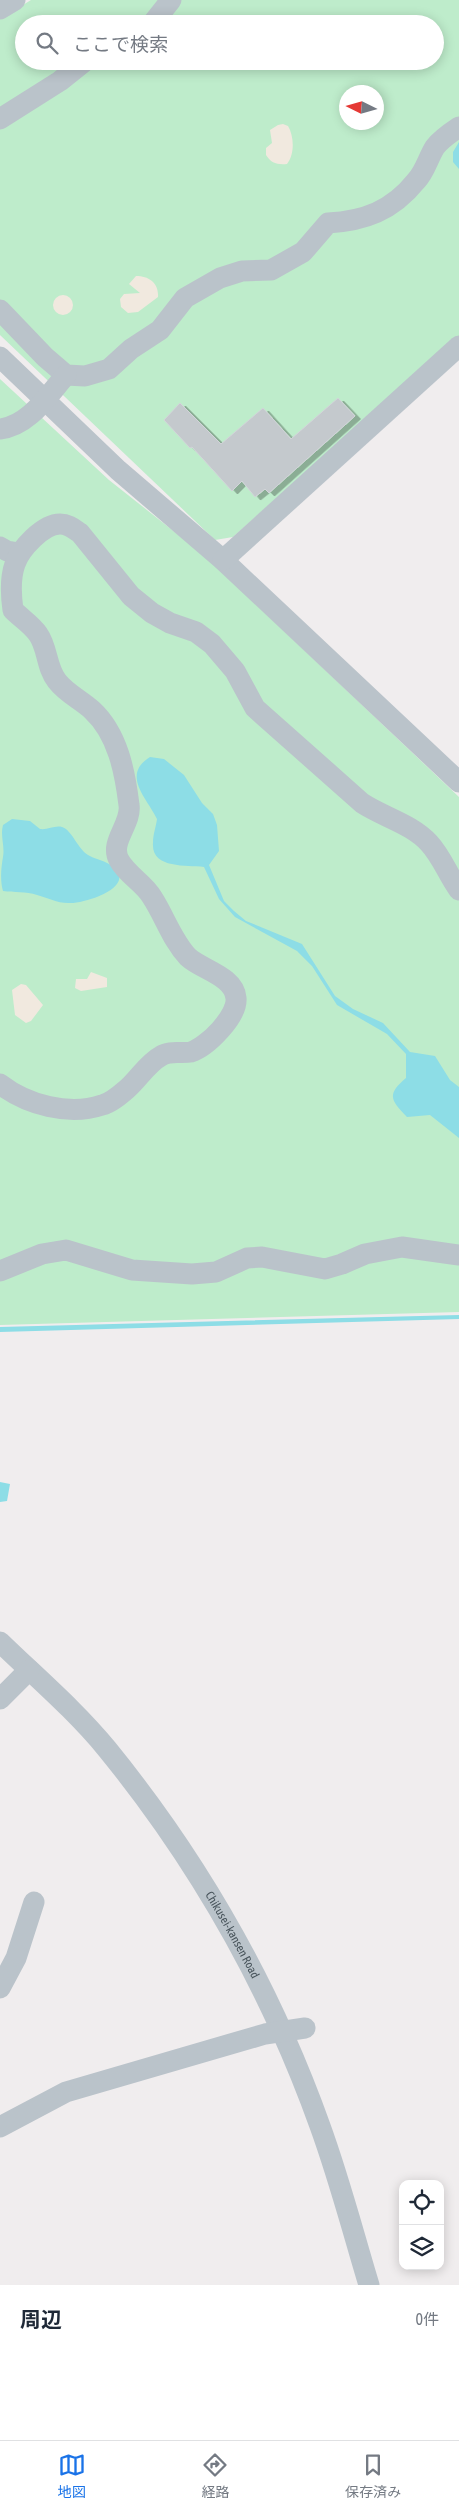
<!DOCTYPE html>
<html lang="ja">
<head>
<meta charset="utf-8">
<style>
	:root { --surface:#fff; --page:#f6f6f7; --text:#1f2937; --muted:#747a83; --line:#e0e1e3; --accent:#1a73e8 }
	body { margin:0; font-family:"Asap Condensed","Noto Sans JP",sans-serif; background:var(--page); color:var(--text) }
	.controls { position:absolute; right:15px; bottom:15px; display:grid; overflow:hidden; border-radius:10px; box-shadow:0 2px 12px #0003 }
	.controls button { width:45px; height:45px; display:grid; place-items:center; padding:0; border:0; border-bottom:1px solid var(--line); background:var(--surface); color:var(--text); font:25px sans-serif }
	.compass { position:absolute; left:339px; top:85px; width:45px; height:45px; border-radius:50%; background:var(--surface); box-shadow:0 2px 12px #0003; rotate:275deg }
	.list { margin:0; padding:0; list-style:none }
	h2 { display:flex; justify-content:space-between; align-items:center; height:65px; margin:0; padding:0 20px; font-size:21px }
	h2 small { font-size:16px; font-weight:400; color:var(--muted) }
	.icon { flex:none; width:28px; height:28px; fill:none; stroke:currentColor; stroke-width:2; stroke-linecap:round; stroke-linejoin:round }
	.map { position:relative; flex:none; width:459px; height:2285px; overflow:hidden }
	.search { position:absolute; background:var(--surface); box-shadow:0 2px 12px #0003; left:15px; right:15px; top:15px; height:55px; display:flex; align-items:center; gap:12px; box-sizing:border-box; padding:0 18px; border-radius:28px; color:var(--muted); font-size:19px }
	.sheet { height:155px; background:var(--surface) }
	nav { display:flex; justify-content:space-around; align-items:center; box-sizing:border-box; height:70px; border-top:1px solid var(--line); background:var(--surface); font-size:14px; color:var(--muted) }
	nav a { display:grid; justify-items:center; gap:2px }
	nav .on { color:var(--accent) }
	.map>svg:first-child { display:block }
	.green { fill:#beeccb; fill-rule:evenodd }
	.sand { fill:#f1e9df }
	.water { fill:#8ddde6 }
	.building { fill:#c4c9cd; stroke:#d2d4d9; filter:url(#shadow) }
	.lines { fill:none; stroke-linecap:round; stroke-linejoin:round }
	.minor { stroke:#bac3ca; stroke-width:21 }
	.labels { text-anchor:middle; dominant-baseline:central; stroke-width:4.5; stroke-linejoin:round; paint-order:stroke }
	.street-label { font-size:12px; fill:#47535a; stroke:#fff }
</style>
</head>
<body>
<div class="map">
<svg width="459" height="2285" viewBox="0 0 459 2285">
	<defs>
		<filter id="shadow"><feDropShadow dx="5.5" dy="3" stdDeviation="0" flood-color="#0004"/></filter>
	</defs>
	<rect width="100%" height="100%" fill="#f0edee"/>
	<path class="green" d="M31,0H459V336L233,537L215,540L0,335V19ZM24,24H435V61H24ZM346,92H376V122H346Z
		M0,379L109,480L205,556L459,797V1312L0,1325Z"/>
	<path class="sand" d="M283,124L288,126C294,136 295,154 287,164C277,165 271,163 266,155V148L272,143L270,130L278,125Z
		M136,276C149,276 159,283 158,297L138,312L128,313L121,307L120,299L124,294L140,293L129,284Z
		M53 305a10 10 0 1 1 20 0a10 10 0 1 1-20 0Z
		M91,972L107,978V987L81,991L75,988L76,979H87Z
		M21,984L26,985L43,1005L31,1021L26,1023L15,1015L12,990Z"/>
	<path class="water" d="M459,142V169L453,162V152Z
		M150,757L164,759L184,775L202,803L213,814L217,825L219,851L209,865L224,901L234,911L246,921L302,944L335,996L353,1009L383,1023L410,1052L435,1056L450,1080L459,1087V1138L430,1115L407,1117C391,1100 386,1095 406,1078V1054L387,1034L337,1005L312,966L297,951L235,917L219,899L204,867C186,865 151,869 153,843C153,834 156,827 157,819C147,798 121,775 150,757Z
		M12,819L30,821L40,829C48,830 55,825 62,827C72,830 77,848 88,855C94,859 103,860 109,864C142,885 87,903 71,903C58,904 49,898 37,895C26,891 14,893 3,891C0,881 1,868 3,857C5,846 0,836 3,825Z
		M459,1315V1319L0,1332V1327Z
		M0,1482L10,1484L7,1501L0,1502Z"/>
	<path class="building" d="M338,398L355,416L269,493L265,489L255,497L242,481L232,491L192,447L190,448L164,420L180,403L221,444L263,408L291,439Z"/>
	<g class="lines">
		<g class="minor">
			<path d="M0,9L15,0"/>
			<path d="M152,24L171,0"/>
			<path d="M0,119L60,81L85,61"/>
			<path d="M0,310L45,357L66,375L85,376L109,369L131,349L160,330L185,298L220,278L242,271L271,270L303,252L328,223C364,221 392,211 416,181C425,172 428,158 435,147C441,139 450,133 459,127"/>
			<path d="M0,357L118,470L223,560L459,782"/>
			<path d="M0,429C29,426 48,395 66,375"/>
			<path d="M0,547L7,551L19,553"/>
			<path d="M223,560L459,346"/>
			<path d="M0,1084C27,1105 69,1116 102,1105C111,1103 121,1094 128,1088C139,1078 148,1063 161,1056C170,1050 181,1054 191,1052C207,1047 238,1016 236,998C234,976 202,970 188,957C172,940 165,917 152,897C144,883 127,875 119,860C109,842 132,824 129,805C125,772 118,734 92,710C81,700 66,693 57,681C46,667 48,648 38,634C32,625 21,618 13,610C11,596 10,578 15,564C20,549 43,524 60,524C68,524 74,529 80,533L131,596L152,613L170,623L196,632L212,644L235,671L255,708L362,803C383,817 412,824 429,843C442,857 448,875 459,890"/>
			<path d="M0,1271L42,1254L66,1250L132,1270L192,1274L216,1272L247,1258L262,1257L325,1269L342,1264L365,1254L402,1247L459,1255"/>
			<path id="s1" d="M0,1642C36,1677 75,1710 107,1749C199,1862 271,1989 320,2126C339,2178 353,2232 369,2285"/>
			<path d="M0,1699L29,1670"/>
			<path d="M0,1988L16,1958L34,1902"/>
			<path d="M0,2127L66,2092L265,2034L305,2028"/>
		</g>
	</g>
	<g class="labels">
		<g class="street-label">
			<text stroke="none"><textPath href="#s1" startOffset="376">Chikusei-kansen Road</textPath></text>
		</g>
	</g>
</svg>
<div class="controls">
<button><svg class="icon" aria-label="locate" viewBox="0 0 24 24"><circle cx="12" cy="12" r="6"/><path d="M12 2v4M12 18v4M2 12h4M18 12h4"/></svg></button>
<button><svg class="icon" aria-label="layers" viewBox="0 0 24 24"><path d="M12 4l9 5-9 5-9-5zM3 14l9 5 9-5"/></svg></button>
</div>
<svg class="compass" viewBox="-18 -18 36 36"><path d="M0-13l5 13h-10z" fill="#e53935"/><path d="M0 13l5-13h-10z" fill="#747a83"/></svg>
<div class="search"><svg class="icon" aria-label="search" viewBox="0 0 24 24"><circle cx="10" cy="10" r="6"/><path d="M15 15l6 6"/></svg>ここで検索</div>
</div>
<section class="sheet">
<h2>周辺<small>0件</small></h2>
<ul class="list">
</ul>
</section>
<nav>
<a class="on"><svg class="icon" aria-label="map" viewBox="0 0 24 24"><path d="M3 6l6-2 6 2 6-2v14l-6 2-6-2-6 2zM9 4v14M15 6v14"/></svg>地図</a>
<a><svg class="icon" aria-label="directions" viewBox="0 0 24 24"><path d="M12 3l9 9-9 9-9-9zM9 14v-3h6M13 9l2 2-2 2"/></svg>経路</a>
<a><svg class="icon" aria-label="saved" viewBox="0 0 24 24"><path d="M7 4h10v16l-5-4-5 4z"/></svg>保存済み</a>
</nav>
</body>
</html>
